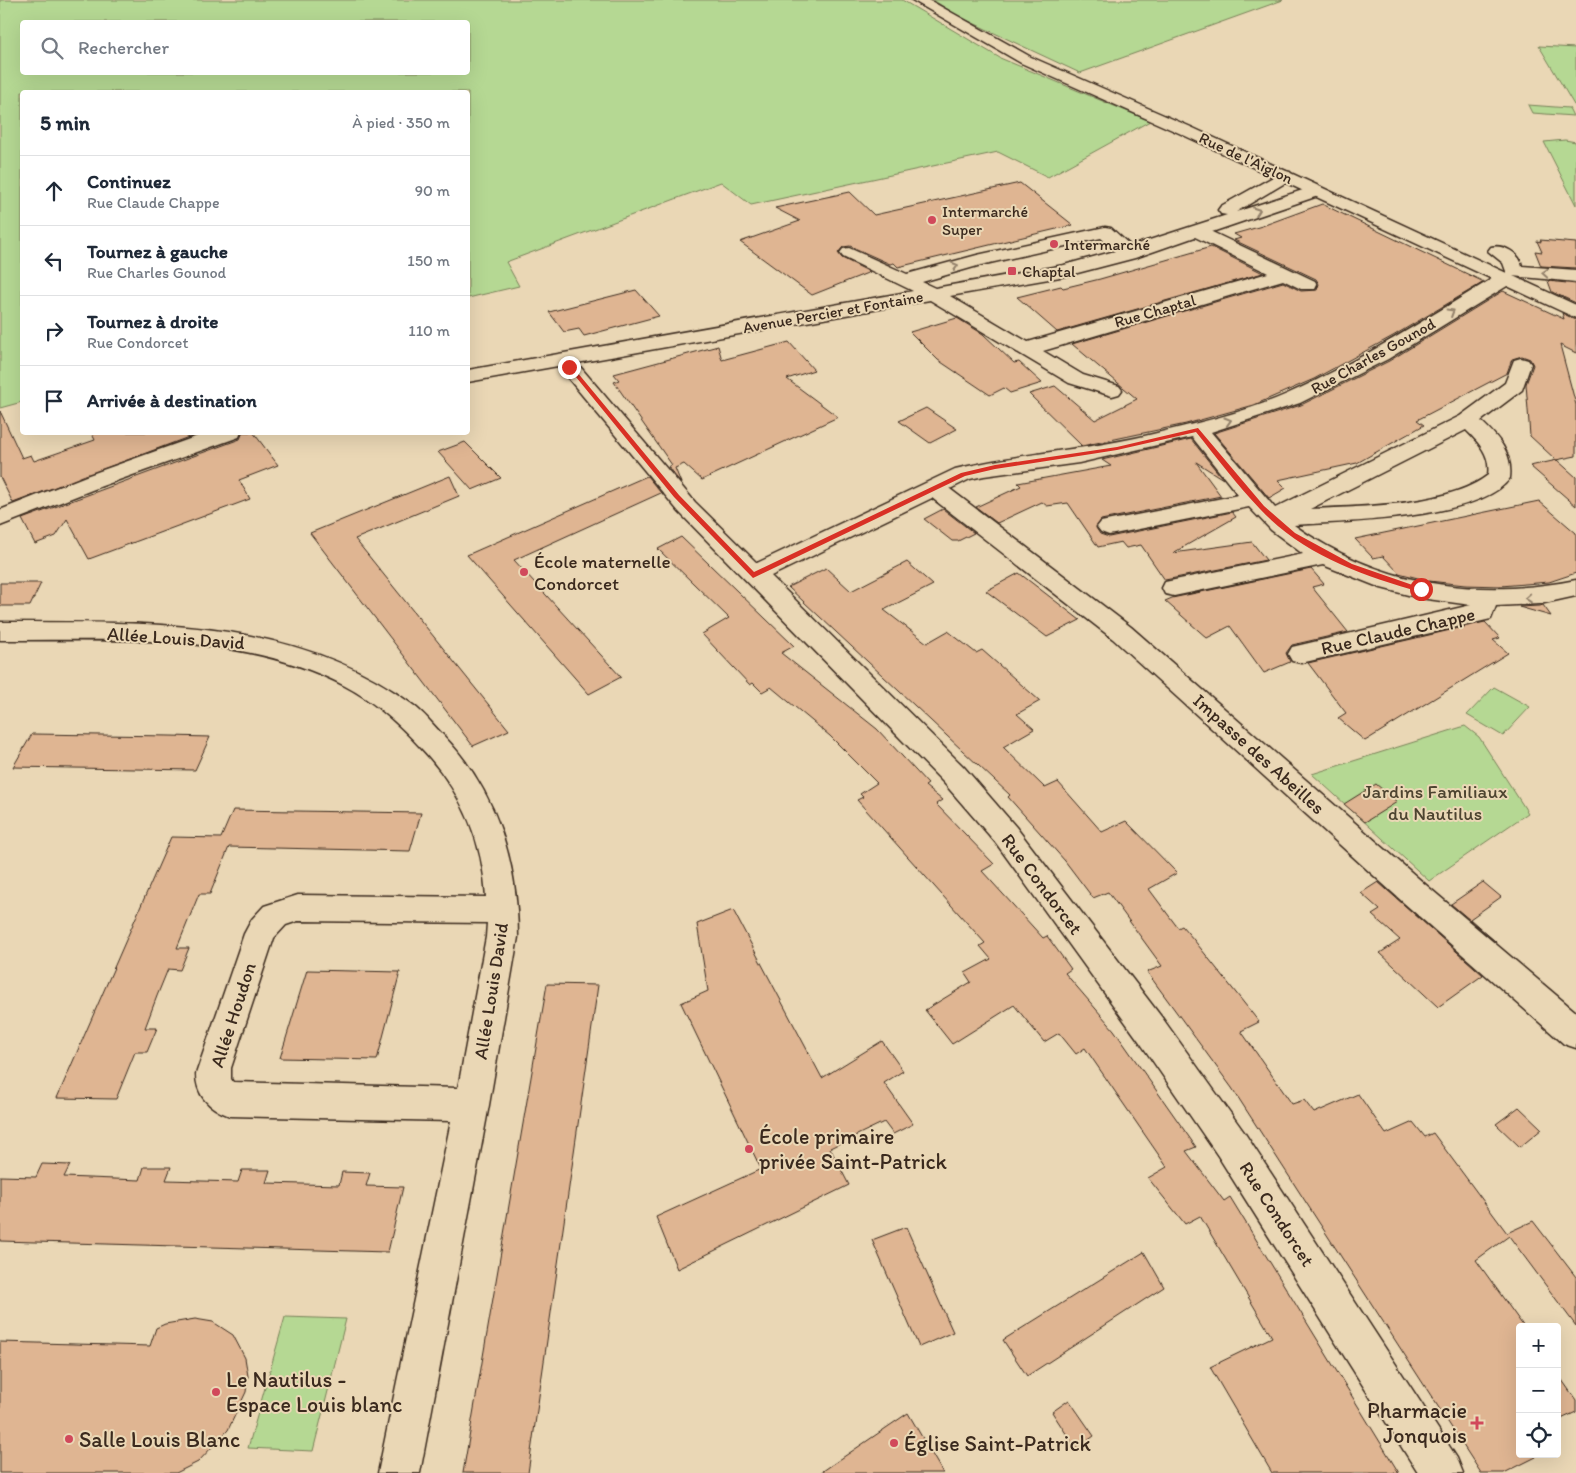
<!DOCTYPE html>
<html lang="fr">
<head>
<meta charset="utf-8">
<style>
	:root { --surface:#fff; --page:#f2f2f3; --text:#1f2937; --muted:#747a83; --line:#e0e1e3 }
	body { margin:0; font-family:Itim,sans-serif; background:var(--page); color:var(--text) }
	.controls { position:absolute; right:15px; bottom:15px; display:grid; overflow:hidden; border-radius:5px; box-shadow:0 5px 20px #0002 }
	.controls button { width:45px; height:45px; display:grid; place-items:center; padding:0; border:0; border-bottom:1px solid var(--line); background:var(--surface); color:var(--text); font:25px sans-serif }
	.stop { position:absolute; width:15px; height:15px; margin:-11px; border:4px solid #d93025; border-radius:50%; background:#fff }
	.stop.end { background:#d93025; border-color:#fff; box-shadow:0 1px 5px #0008 }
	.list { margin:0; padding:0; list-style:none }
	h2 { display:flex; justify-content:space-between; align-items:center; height:65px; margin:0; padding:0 20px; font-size:21px }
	h2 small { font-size:16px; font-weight:400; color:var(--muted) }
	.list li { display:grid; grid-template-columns:32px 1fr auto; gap:15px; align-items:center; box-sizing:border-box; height:70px; padding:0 20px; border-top:1px solid var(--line) }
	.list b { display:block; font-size:19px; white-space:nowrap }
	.list p { margin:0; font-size:16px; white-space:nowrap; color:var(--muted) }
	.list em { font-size:16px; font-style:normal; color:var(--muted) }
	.icon { flex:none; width:28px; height:28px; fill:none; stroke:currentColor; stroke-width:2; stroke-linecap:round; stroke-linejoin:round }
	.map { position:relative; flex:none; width:1576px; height:1473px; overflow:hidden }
	.search { position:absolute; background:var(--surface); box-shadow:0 5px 20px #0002; left:20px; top:20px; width:450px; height:55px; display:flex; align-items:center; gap:12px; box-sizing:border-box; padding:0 18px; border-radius:5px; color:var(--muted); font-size:19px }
	.panel { position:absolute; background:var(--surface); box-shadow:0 5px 20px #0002; left:20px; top:90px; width:450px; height:345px; border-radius:5px }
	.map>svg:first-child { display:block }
	.green { fill:#b5d893; stroke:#788158; fill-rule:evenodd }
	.building { fill:#dfb592; stroke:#3b2a1e }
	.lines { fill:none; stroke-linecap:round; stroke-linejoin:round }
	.minor-casing { stroke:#3b2a1e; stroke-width:3 }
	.major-casing { stroke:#3b2a1e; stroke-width:3 }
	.minor { fill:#ead7b5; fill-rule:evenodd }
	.major { fill:#ead7b5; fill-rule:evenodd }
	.oneway { stroke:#92806a }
	.route { fill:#d93025 }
	.poi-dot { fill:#d1495b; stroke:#ead7b5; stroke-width:2 }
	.labels { text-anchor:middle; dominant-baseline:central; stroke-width:4; stroke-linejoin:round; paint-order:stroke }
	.far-street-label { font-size:16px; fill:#3b2a1e; stroke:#ead7b5 }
	.far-poi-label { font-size:16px; fill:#3b2a1e; stroke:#ead7b5; text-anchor:start }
	.poi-label { font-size:19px; fill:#3b2a1e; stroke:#ead7b5; text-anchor:start }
	.street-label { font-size:19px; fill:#3b2a1e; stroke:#ead7b5 }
	.park-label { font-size:19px; fill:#4d4430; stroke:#ead7b5 }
	.near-poi-label { font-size:22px; fill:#3b2a1e; stroke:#ead7b5; text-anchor:start }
</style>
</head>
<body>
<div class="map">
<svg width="1576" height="1473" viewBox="0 0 1576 1473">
	<rect width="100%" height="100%" fill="#ead7b5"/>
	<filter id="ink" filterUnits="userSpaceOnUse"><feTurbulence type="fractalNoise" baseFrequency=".02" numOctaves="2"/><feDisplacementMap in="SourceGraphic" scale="10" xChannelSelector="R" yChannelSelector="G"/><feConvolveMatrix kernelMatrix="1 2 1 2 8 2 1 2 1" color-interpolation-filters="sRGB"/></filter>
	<g filter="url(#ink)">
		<path class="green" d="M0,0H902L1000,58L1150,121L1048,177L998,152L751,205L721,182L506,262L519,286L468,298V92H22V402L0,408ZM22,22H468V72H22Z
			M933,0H1283L1080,73L958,16Z
			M1539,46L1576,48V106L1574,105Z
			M1528,105L1569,108L1573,116L1532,113Z
			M1565,140L1576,142V205L1544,142Z
			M1494,687L1530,707L1503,736L1467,715Z
			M1465,726L1479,737L1528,813L1429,881L1312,774Z
			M285,1317L346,1319L313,1451L248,1448Z"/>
		<path class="building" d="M1020,183L1073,225L898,267L894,263L890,264L850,246L843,247L838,253L842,258L870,272L812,295L740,242L800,221L775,208L850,192L874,215Z
			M1322,204L1484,282L1393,336L1314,379L1254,405L1186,424L1082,446L1029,394L1055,386L1095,420L1137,399L1072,344L1283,282L1301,291L1317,290L1319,284L1316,279L1234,240L1241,238L1234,234L1262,226Z
			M1540,240L1576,243V268L1541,266L1535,251L1542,252L1537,241L1541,242Z
			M1211,247L1263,273L1057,332L1017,297L1061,286L1063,288L1100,279Z
			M1548,281L1576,284V303L1552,292Z
			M636,290L659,316L584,336L579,329L564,332L549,312Z
			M1503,291L1564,319L1562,313L1576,320V353L1560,345L1576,405V456L1556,460L1530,436L1526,384L1533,365L1530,359L1522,356L1512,359L1507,373L1417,420L1424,425L1357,463L1278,480L1286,488L1269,498L1214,433L1301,405L1389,361Z
			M957,318L983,334L1014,363L1019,362L1042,383L1010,393L1004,388L990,395L938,360L910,332Z
			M789,342L814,370L787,379L838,417L702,480L684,464L675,468L681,483L668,467L672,465L614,382L619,380L614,374L718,346L722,360Z
			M926,408L957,429L930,443L899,421Z
			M0,411L22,458L31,455L34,461L95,440L91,432H202L13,503L0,477Z
			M243,432H253L278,465L239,480L250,499L89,559L67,519L56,536L35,544L22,519L240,439Z
			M1191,439L1223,479L1196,462L1221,496L1101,520L1096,528L1100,534L1109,537L1232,512L1236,517L1173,553L1252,542L1266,560L1165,580L1141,545L1126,548L1121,542L1098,547L1068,503L1047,506L1042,502L997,523L976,507L1021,486L1018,483L1111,466L1102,460Z
			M465,442L501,478L472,490L438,452Z
			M1557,460L1576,477V506L1530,466Z
			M450,476L459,496L355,539L509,730L473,746L310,533Z
			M647,476L661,493L514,560L621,677L589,694L467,555Z
			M1539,501L1576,533V573L1549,582L1501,586L1465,585L1429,581L1399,573L1383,556L1373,558L1355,539Z
			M943,509L974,533L958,541H952L924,519Z
			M681,537L794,646L781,653L877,729L928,784L925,786L942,800L936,804L994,864L982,871L1043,938L1047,936L1071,969L1065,973L1114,1030L1196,1147L1186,1151L1224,1201L1230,1197L1399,1473H1272L1210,1367L1272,1337L1200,1216L1185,1224L1148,1178L1167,1167L1085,1048L1076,1054L1059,1033L1044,1042L1014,1005L952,1044L925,1010L971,982L965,973L991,959L980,946L985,943L857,800L863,797L860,794L877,783L830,736L771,687L762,692L753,683L750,685L702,634L729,618L658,549Z
			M907,562L933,585L884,610L927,643L948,631L976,653L982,650L1040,701L1017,714L1034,729L1003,747L1045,788L1058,782L1102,832L1126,821L1177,873L1149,889L1178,928L1182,926L1194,940L1259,1022L1241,1031L1292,1104L1304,1100L1314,1113L1358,1094L1386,1134L1413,1122L1425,1137L1433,1133L1507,1233L1533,1221L1576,1277V1326L1509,1236L1476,1260L1524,1327H1520V1454H1534L1536,1457L1504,1473H1481L1232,1088L1147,972L1162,966L1108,892L1093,898L1065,861L1008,797L1010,795L788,587L826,568L851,591Z
			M1311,569L1324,584L1312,587L1348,632L1292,645L1286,653L1290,662L1264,673L1230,626L1207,638L1165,601L1172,598Z
			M1019,573L1080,620L1047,637L986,591Z
			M0,583H41L30,606H0Z
			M1543,605L1551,616L1519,607L1540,606Z
			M1485,622L1500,638L1493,640L1508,653L1365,741L1338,718L1346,713L1308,663Z
			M32,734L170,736L210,737L195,770L13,767Z
			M1376,784L1397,802L1365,822L1344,804Z
			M233,810L421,813L410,851L229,847L210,894H199L177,948H189L180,970L168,969L157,996L145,1028H157L147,1052H135L116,1099L57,1098L171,837L221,838Z
			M1378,882L1403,904L1483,975L1438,1007L1380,953L1400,940L1372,915L1380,910L1361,893Z
			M1483,882L1501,897L1470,919L1496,942L1451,904Z
			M733,910L822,1078L882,1041L903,1071L884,1083L913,1124L893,1134L884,1122L830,1148L849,1185L677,1269L656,1217L761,1169L681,1003L708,991L697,924Z
			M307,970L400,972L377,1060L280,1058Z
			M547,984L598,985L528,1473H463Z
			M1519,1107L1542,1129L1520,1147L1496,1124Z
			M42,1164L70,1165L64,1177L140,1180L144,1167H171L166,1180L238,1182L242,1170H270L266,1183L339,1185L342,1172L370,1173L366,1186L403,1187L388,1252L0,1241V1176L36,1177Z
			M906,1227L953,1332L919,1347L872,1240Z
			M1144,1252L1164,1287L1027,1376L1003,1340Z
			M195,1319L213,1322L233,1335L245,1358L248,1376L246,1392L228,1430L198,1462L176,1473H0V1342L150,1346L156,1328L165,1324Z
			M1557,1373L1576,1400V1412L1557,1421Z
			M1069,1400L1094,1436L1076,1449L1052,1412Z
			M908,1413L943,1473H820Z"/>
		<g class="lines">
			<g class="minor-casing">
				<path id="minor" d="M1284,171L1290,172L1292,176L1290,180L1236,212L1315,186L1321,187L1323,191L1321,195L1212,232L1315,281L1317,285L1315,289H1301L1283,280L1043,351L1083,375L1119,386L1122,390L1119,394L1112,396L1069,383L930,300L577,363L695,502L757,563L955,469C1020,453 1088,450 1153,434C1195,424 1247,412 1287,394C1361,361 1429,317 1498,275L1507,274L1503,263L1488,251L1491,247C1503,244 1520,253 1522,266L1576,270V282L1512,276L1514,279L1512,283L1388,359L1300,403L1211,432L1275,508L1460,416L1505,383L1514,360L1521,358L1528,360L1531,364L1522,390L1481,421C1498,437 1513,453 1510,478C1483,519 1342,522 1294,525C1378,585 1475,600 1576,580V596L1540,604L1496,606L1491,619L1301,663L1292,661L1288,654L1292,647L1471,605L1420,598L1381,588L1323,565L1174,596L1165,594L1162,588L1165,582L1303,554L1271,530L1249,507L1109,535L1101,532L1097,527L1101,522L1238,495L1192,437L1079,463L984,476L970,479L950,489L1131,627L1426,885L1576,1012V1048L1564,1044L1404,903L1113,639L932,498L771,576L964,767L1016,827L1163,1019L1244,1132L1457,1458L1463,1473H1418L1218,1156L1139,1041L996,843L944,783L679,512L558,366L468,382V370L913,291L843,257L840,253L843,249L849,248L907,274L977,255L1105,227L1111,228L1131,246L1227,215L1221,214L1218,210L1221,206ZM1195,237L1268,273L1028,342L950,296L1066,276L1135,258ZM1101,238L1115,251L1064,265L935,288L922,282L981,265ZM1466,430C1479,443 1491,455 1488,475C1449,506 1359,507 1310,509Z
					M209,432H241L239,437L102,486L0,526V510L86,476Z
					M0,622C143,623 293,615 413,705C424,713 433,725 443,735C496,790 518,862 518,937L489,1105L420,1473H378L451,1121L230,1116C210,1109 196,1096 196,1074L244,934L252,919L264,906L298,895L486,897C483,840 460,789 421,748C399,724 374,701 345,686C241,631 114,641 0,640ZM298,921L487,923L486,937L458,1088L233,1082L231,1079V1068L274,938L286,925Z"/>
			</g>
			<g class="major-casing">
				<path id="major" d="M912,0H929L1031,57L1191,127L1576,305V318L1179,133L1021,63Z"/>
			</g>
			<use href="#minor" class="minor"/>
			<use href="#major" class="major"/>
		</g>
		<defs><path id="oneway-chevron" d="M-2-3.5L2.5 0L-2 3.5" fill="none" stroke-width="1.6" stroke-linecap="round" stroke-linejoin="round" transform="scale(1.25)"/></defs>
		<g class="oneway">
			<use href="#oneway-chevron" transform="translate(1257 211) rotate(-20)"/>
			<use href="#oneway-chevron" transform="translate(955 266) rotate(-16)"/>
			<use href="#oneway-chevron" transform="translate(1545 273) rotate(-175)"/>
			<use href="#oneway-chevron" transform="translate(1451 312) rotate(-31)"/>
			<use href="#oneway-chevron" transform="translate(1228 421) rotate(-17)"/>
			<use href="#oneway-chevron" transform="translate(1528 598) rotate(176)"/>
		</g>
	</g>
	<path class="route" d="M567,366H572L679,495L754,572L961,473L995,465L1117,447L1198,428L1264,506L1295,533L1352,564L1424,589L1421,592C1362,576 1302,554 1260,509C1237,485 1217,458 1196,432L1117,450L995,469L965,476L753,578L674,497Z"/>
	<g class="poi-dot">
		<circle cx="932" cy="220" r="5"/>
		<circle cx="1054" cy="244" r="5"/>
		<rect x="1007" y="266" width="10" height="10" rx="2.5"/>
		<circle cx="524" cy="572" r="5"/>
		<circle cx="749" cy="1149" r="5"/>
		<circle cx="216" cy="1392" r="5"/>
		<path d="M1474.5 1415.5h5v5h5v5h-5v5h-5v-5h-5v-5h5z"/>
		<circle cx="69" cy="1439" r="5"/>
		<circle cx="894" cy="1443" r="5"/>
	</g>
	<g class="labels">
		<g class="far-street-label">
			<text transform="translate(1246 158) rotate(25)">Rue de l'Aiglon</text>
			<text transform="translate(1155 311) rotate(-16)">Rue Chaptal</text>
			<text transform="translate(833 312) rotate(-10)">Avenue Percier et Fontaine</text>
			<text transform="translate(1373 356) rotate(-29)">Rue Charles Gounod</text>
		</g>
		<g class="far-poi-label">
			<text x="942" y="211">Intermarché<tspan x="942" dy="18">Super</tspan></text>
			<text x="1064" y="244">Intermarché</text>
			<text x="1022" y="271">Chaptal</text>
		</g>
		<g class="poi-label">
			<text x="534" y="561">École maternelle<tspan x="534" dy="22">Condorcet</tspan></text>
		</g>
		<g class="street-label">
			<text transform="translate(1398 631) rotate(-13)">Rue Claude Chappe</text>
			<text transform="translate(176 638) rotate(4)">Allée Louis David</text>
			<text transform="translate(1259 754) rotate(42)">Impasse des Abeilles</text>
			<text transform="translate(1042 884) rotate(53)">Rue Condorcet</text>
			<text transform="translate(491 991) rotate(-81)">Allée Louis David</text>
			<text transform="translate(233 1015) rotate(-72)">Allée Houdon</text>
			<text transform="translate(1277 1214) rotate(57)">Rue Condorcet</text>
		</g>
		<g class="park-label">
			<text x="1435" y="791">Jardins Familiaux<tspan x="1435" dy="22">du Nautilus</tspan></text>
		</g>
		<g class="near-poi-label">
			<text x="759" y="1136">École primaire<tspan x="759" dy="25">privée Saint-Patrick</tspan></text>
			<text x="226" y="1379">Le Nautilus -<tspan x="226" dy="25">Espace Louis blanc</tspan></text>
			<text x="1467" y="1410" text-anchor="end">Pharmacie<tspan x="1467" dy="25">Jonquois</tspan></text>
			<text x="79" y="1439">Salle Louis Blanc</text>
			<text x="904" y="1443">Église Saint-Patrick</text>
		</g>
	</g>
</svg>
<div class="controls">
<button>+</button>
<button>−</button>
<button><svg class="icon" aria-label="locate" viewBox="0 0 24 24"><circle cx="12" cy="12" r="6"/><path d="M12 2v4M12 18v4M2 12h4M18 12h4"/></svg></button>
</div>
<div class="stop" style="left:1421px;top:589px"></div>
<div class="stop end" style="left:569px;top:367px"></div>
<div class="search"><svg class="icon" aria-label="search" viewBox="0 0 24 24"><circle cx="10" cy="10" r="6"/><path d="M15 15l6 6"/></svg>Rechercher</div>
<section class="panel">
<h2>5 min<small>À pied · 350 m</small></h2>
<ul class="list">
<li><svg class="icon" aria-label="ahead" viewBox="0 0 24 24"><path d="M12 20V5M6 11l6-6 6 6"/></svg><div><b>Continuez</b><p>Rue Claude Chappe</p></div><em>90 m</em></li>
<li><svg class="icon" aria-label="left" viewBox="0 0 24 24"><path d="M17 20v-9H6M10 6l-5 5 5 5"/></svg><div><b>Tournez à gauche</b><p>Rue Charles Gounod</p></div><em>150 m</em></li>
<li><svg class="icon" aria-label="right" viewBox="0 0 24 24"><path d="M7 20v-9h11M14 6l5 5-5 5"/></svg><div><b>Tournez à droite</b><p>Rue Condorcet</p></div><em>110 m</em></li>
<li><svg class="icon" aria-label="arrive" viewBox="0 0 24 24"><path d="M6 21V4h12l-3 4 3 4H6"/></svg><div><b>Arrivée à destination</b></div></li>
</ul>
</section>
</div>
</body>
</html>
